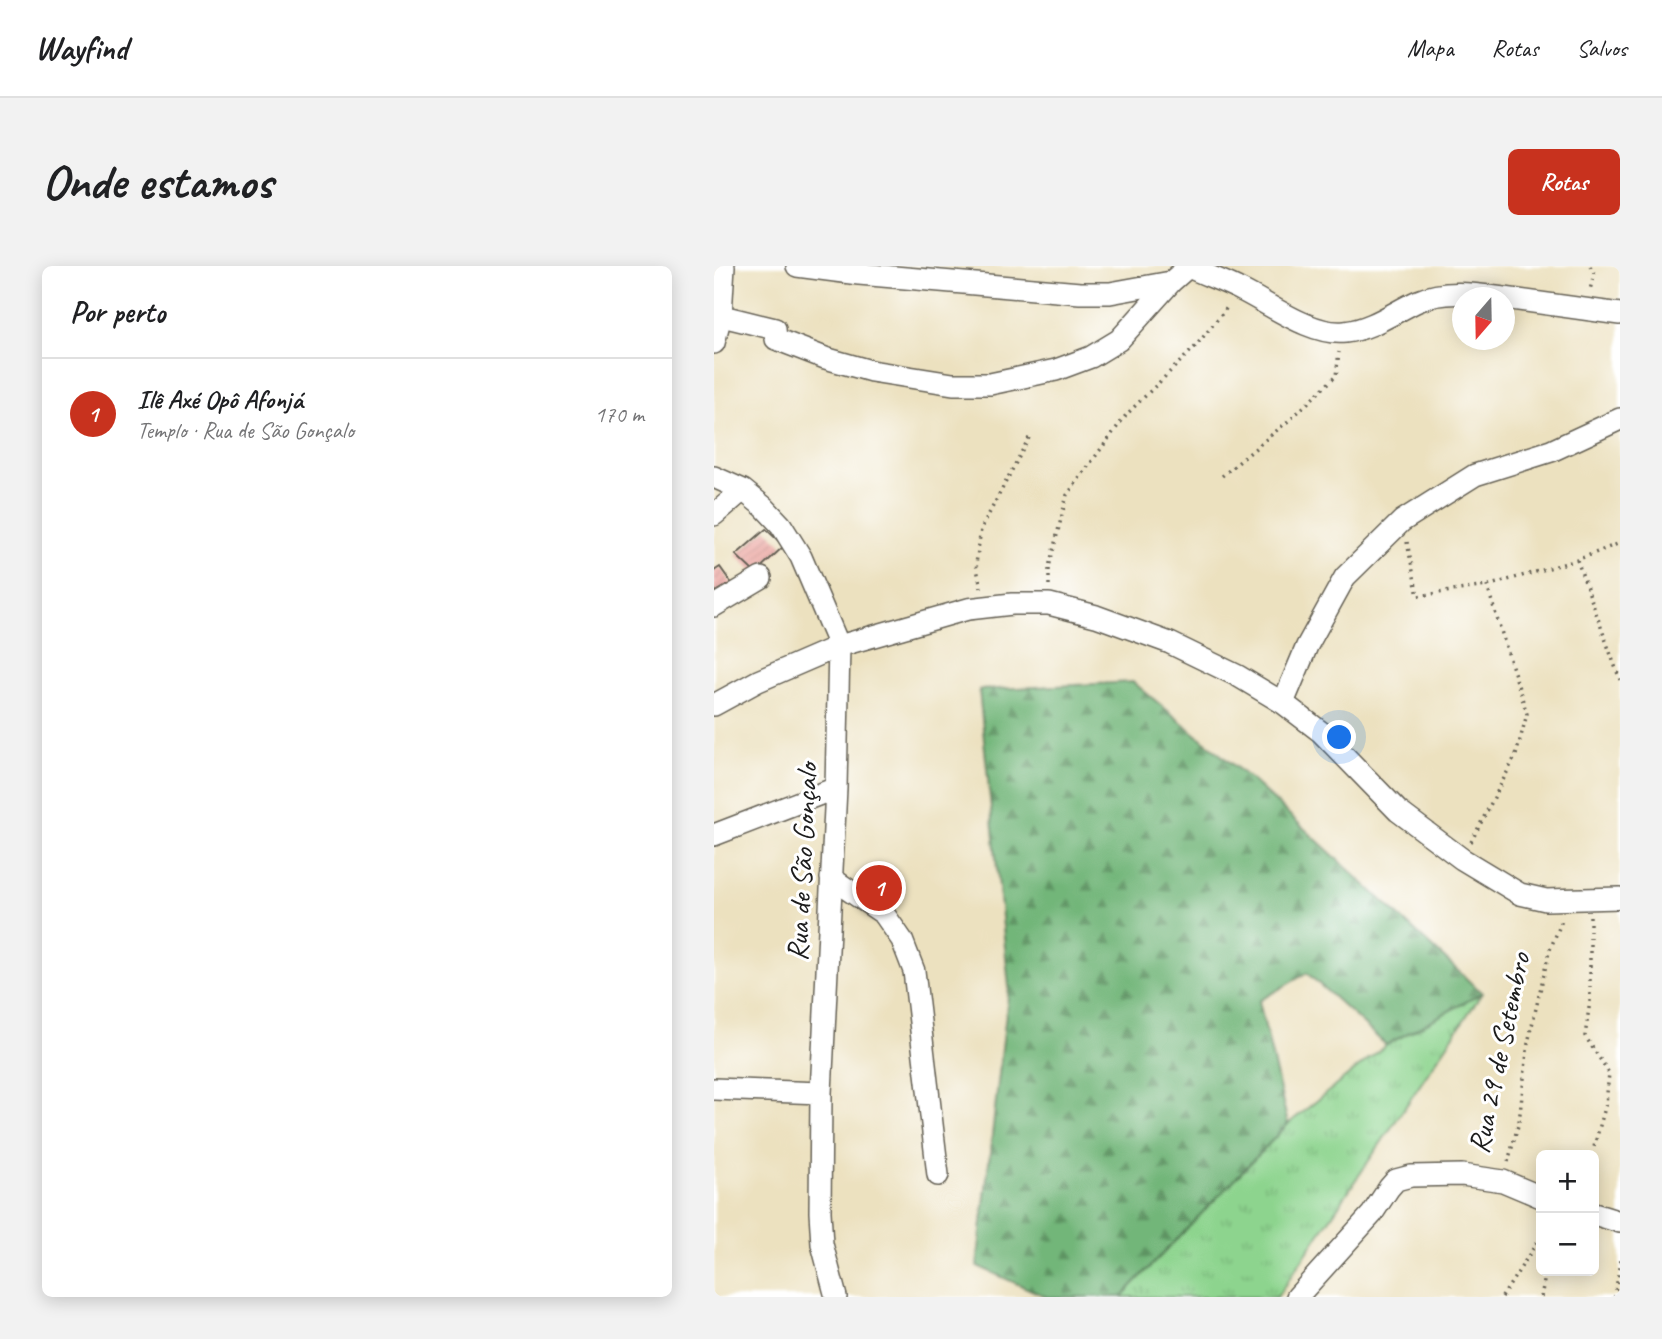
<!DOCTYPE html>
<html lang="pt">
<head>
<meta charset="utf-8">
<style>
	:root { --surface:#fff; --page:#f2f2f2; --text:#202124; --muted:#757577; --line:#e0e0e0; --accent:#c8321e }
	body { margin:0; font-family:Caveat,sans-serif; background:var(--page); color:var(--text) }
	.controls { position:absolute; right:21px; bottom:21px; display:grid; overflow:hidden; border-radius:10px; box-shadow:0 4px 18px #0003 }
	.controls button { width:63px; height:63px; display:grid; place-items:center; padding:0; border:0; border-bottom:2px solid var(--line); background:var(--surface); color:var(--text); font:35px sans-serif }
	.compass { position:absolute; left:738px; top:21px; width:63px; height:63px; border-radius:50%; background:var(--surface); box-shadow:0 4px 18px #0003; rotate:200deg }
	.you { position:absolute; left:626px; top:472px; width:24px; height:24px; margin:-18px; border:5px solid #fff; border-radius:50%; background:#1a73e8; box-shadow:0 0 0 10px #1a73e833 }
	.badge { display:grid; place-items:center; width:46px; height:46px; border-radius:50%; background:var(--accent); color:#fff; font-size:23px; font-weight:700 }
	.pin { position:absolute; translate:-50% -50%; border:4px solid #fff; box-shadow:0 2px 7px #0006 }
	.list { margin:0; padding:0; list-style:none }
	h2 { display:flex; justify-content:space-between; align-items:center; height:91px; margin:0; padding:0 28px; font-size:30px }
	h2 small { font-size:23px; font-weight:400; color:var(--muted) }
	.list li { display:grid; grid-template-columns:46px 1fr auto; gap:21px; align-items:center; box-sizing:border-box; height:112px; padding:0 28px; border-top:2px solid var(--line) }
	.list b { display:block; font-size:26px; white-space:nowrap }
	.list p { margin:0; font-size:23px; white-space:nowrap; color:var(--muted) }
	.list em { font-size:23px; font-style:normal; color:var(--muted) }
	.map { position:relative; flex:none; width:906px; height:1031px; overflow:hidden; border-radius:10px }
	header { display:flex; align-items:center; gap:42px; box-sizing:border-box; height:98px; padding:0 35px; background:var(--surface); border-bottom:2px solid var(--line) }
	header strong { font-size:33px }
	nav { display:flex; gap:38px; margin-inline-start:auto; font-size:24px }
	.intro { display:flex; align-items:center; justify-content:space-between; box-sizing:border-box; height:168px; padding:0 42px }
	h1 { margin:0; font-size:49px }
	.button { padding:18px 32px; border-radius:10px; background:var(--accent); color:#fff; font-size:24px; font-weight:700 }
	main { display:flex; gap:42px; padding:0 42px }
	aside { flex:1; background:var(--surface); border-radius:10px; box-shadow:0 4px 18px #0003 }
	.map>svg:first-child { display:block }
	.grass { fill:url(#grass-tufts); stroke:#547855; stroke-width:2 }
	.forest { fill:url(#forest-firs); stroke:#47694a; stroke-width:2 }
	.building { fill:url(#building-hatch) }
	.lines { fill:none; stroke-linecap:round; stroke-linejoin:round }
	.minor-casing { stroke:#656155; stroke-width:24 }
	.path { stroke:#656155; stroke-width:3.5; stroke-dasharray:2 5; stroke-linecap:butt }
	.minor { stroke:#fff; stroke-width:21 }
	.labels { text-anchor:middle; dominant-baseline:central; stroke-width:6; stroke-linejoin:round; paint-order:stroke }
	.street-label { font-size:30px; fill:#1c1c1c; stroke:#fff }
</style>
</head>
<body>
<header>
<strong>Wayfind</strong>
<nav><a>Mapa</a><a>Rotas</a><a>Salvos</a></nav>
</header>
<div class="intro"><h1>Onde estamos</h1><a class="button">Rotas</a></div>
<main>
<aside>
<h2>Por perto<small></small></h2>
<ul class="list">
<li><span class="badge">1</span><div><b>Ilê Axé Opô Afonjá</b><p>Templo · Rua de São Gonçalo</p></div><em>170 m</em></li>
</ul>
</aside>
<div class="map">
<svg width="906" height="1031" viewBox="0 0 906 1031">
	<defs>
		<pattern id="grass-tufts" width="24" height="20" patternUnits="userSpaceOnUse" patternTransform="scale(1.75)"><rect width="24" height="20" fill="#8dd48e"/><path d="M3 7l-1-3M5 7V3M7 7l1-3M15 17l-1-3M17 17v-4M19 17l1-3" fill="none" stroke="#79b57a"/></pattern>
		<pattern id="forest-firs" width="22" height="20" patternUnits="userSpaceOnUse" patternTransform="scale(1.75)"><rect width="22" height="20" fill="#72b679"/><path d="M5 1l3.5 6h-7zM16 11l3.5 6h-7z" fill="#5d9362"/></pattern>
		<pattern id="building-hatch" width="6" height="6" patternUnits="userSpaceOnUse" patternTransform="scale(1.75)"><rect width="6" height="6" fill="#eba39d"/><path d="M-1 1l2-2M0 6l6-6M5 7l2-2" fill="none" stroke="#c98c87"/></pattern>
	</defs>
	<rect width="100%" height="100%" fill="#fff"/>
	<filter id="ink" filterUnits="userSpaceOnUse"><feTurbulence type="fractalNoise" baseFrequency=".0143" numOctaves="2"/><feDisplacementMap in="SourceGraphic" scale="14" xChannelSelector="R" yChannelSelector="G"/><feConvolveMatrix kernelMatrix="1 2 1 2 8 2 1 2 1" color-interpolation-filters="sRGB"/></filter>
	<filter id="wash" filterUnits="userSpaceOnUse"><feTurbulence type="fractalNoise" baseFrequency=".00686" numOctaves="4" result="noise"/><feDisplacementMap in="SourceGraphic" scale="28" xChannelSelector="R" yChannelSelector="G"/><feGaussianBlur stdDeviation="1.57" result="paint"/><feColorMatrix in="noise" values="0 0 0 0 0 0 0 0 0 0 0 0 0 0 0 0 0 1.4 0 .05"/><feComposite in="paint" operator="in"/></filter>
	<g filter="url(#wash)">
		<rect width="100%" height="100%" fill="#ece1bf"/>
		<path class="grass" d="M768,727L563,1031H407L574,858L672,779Z"/>
		<path class="forest" d="M419,416L541,517L768,727L672,779L593,707L545,735L574,858L407,1031H333L263,1000L295,721L265,424Z"/>
		<g id="blocks">
			<path class="building" d="M52,263L70,280L41,307L22,289Z
				M6,301L23,325L8,335L0,323V305Z"/>
		</g>
	</g>
	<g filter="url(#ink)">
		<use href="#blocks" fill-opacity="0" stroke="#656155" stroke-width="2"/>
		<g class="lines">
			<g class="minor-casing">
				<path id="minor" d="M83,0L145,8L366,27H396L457,16
					M473,0C491,9 510,15 527,24C556,38 598,70 631,66C658,63 680,46 704,35C731,23 761,28 789,32
					M790,32L906,48
					M0,48L61,63L62,73L111,92L157,105L239,118H276L342,104L377,91L405,74L457,16L474,1
					M0,77L7,49L10,0
					M0,211L29,224L50,241L67,259L87,291L125,380L122,522L107,827L106,946L108,978L122,1031
					M0,249L29,224
					M0,340L47,312
					M569,437L593,380L631,311L688,255L761,209L837,185L906,153
					M0,439L44,415L125,380L254,343L298,338H335L382,350L456,377L524,410L569,437L607,466L684,545L748,593L806,628L832,634L906,632
					M0,569L122,522
					M117,612L170,648L188,674L200,705L224,909
					M0,823L107,827
					M880,948L906,956
					M583,1031L658,948L675,922L682,914L697,910L748,909L789,915L827,931"/>
			</g>
			<path class="path" d="M876,0L880,7L876,24
				M508,210L579,151L622,110L625,86
				M693,276L704,330L773,320L863,294L906,277
				M863,294L906,414
				M335,319V301L353,229L412,149L481,81L515,39
				M267,322L262,298L267,263L317,168
				M757,576L802,489L813,448L773,320
				M876,650V735L871,770L895,807L892,838L880,881
				M794,896L805,856L814,777L835,686L849,652
				M788,1031L827,970
				M827,1031L832,1005
				M901,1031L906,994"/>
			<use href="#minor" class="minor"/>
		</g>
	</g>
	<g class="labels">
		<g class="street-label">
			<text transform="translate(88 596) rotate(-87)">Rua de São Gonçalo</text>
			<text transform="translate(785 787) rotate(-78)">Rua 29 de Setembro</text>
		</g>
	</g>
</svg>
<div class="controls">
<button>+</button>
<button>−</button>
</div>
<svg class="compass" viewBox="-18 -18 36 36"><path d="M0-13l5 13h-10z" fill="#e53935"/><path d="M0 13l5-13h-10z" fill="#757577"/></svg>
<div class="you"></div>
<div class="pin badge" style="left:165px;top:622px">1</div>
</div>
</main>
</body>
</html>
